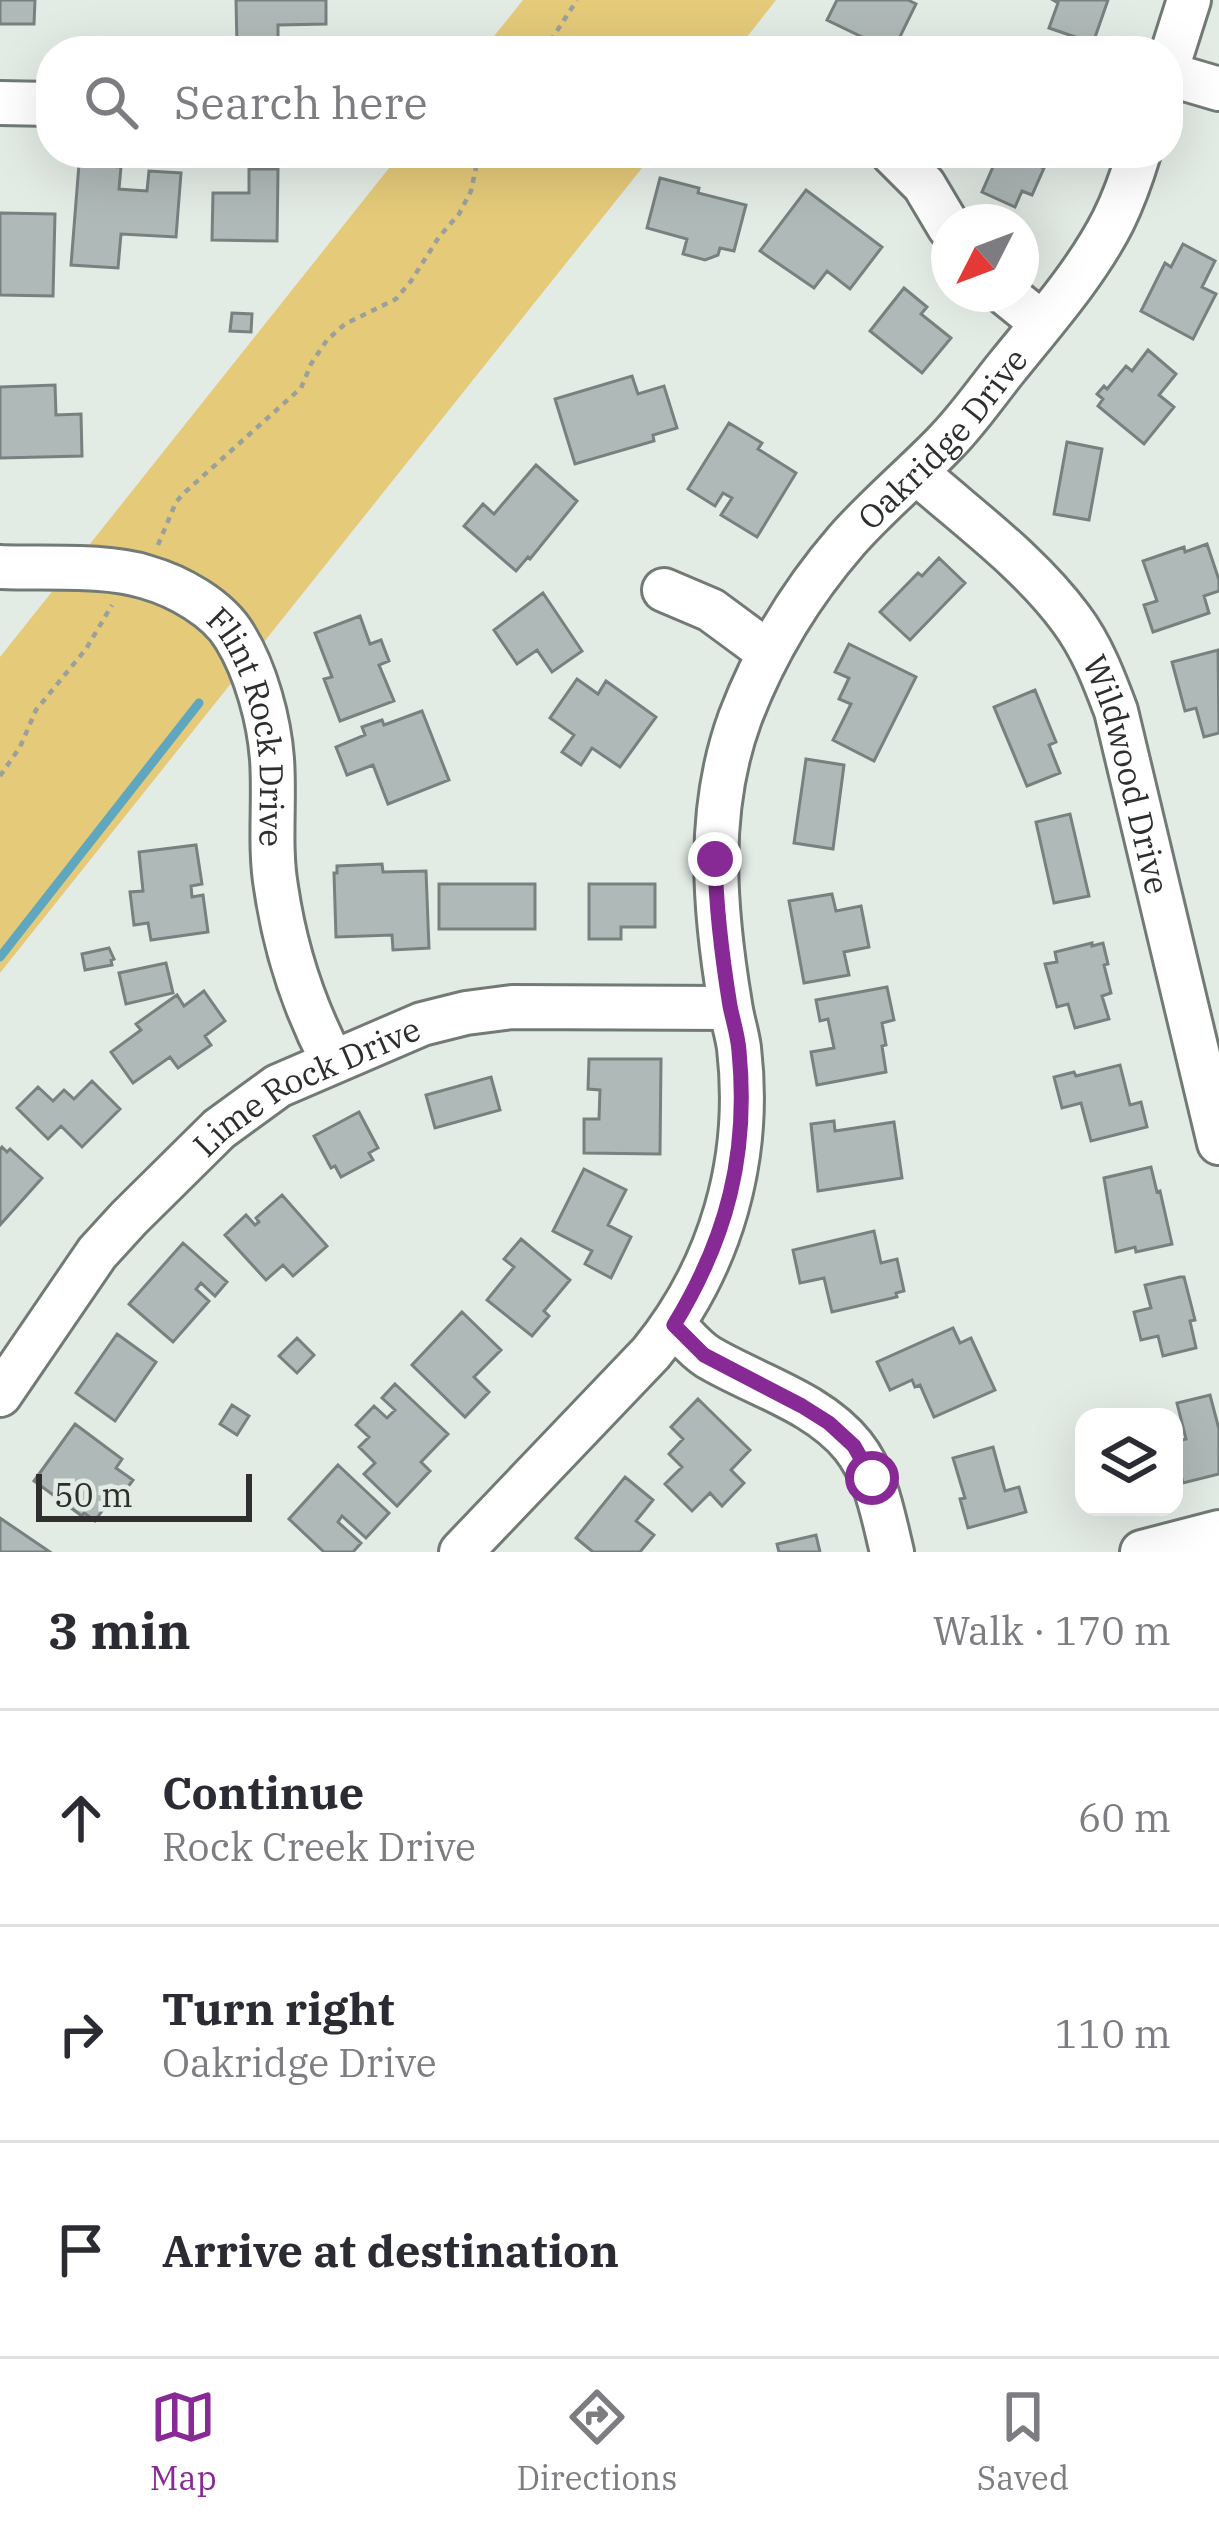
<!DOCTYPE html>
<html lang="en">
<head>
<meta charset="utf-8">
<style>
	:root { --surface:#fff; --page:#f2f2f3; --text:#2b2b33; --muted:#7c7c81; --line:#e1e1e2; --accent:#882a95 }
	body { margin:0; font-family:"IBM Plex Serif",serif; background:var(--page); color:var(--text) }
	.controls { position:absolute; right:36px; bottom:36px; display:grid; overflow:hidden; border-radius:24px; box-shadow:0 12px 48px #0002 }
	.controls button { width:108px; height:108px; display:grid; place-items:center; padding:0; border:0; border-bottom:3px solid var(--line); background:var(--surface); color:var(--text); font:60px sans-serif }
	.compass { position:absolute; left:931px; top:204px; width:108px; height:108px; border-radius:50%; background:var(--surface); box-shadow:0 12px 48px #0002; rotate:228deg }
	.scale { position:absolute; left:36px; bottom:30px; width:216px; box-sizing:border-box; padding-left:12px; border:6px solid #2c2f2d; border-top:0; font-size:33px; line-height:42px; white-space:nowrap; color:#2c2f2d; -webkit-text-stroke:9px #e3ebe5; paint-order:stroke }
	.stop { position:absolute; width:36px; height:36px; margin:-27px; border:9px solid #882a95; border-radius:50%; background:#fff }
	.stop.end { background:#882a95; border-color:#fff; box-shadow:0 3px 12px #0008 }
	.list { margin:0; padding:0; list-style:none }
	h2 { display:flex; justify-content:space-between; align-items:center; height:156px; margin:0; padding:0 48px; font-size:51px }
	h2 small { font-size:39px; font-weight:400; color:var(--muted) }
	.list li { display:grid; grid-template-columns:78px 1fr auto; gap:36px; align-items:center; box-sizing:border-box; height:216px; padding:0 48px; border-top:3px solid var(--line) }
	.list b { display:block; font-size:45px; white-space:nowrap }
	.list p { margin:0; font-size:39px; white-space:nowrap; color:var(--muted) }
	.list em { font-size:39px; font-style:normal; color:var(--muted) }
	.icon { flex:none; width:66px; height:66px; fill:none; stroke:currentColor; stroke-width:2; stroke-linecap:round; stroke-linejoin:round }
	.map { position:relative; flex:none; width:1219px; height:1552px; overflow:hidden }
	.search { position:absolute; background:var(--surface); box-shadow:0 12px 48px #0002; left:36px; right:36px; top:36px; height:132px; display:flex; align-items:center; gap:30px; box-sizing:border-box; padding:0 42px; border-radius:48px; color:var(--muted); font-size:45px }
	.sheet { height:804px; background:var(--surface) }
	nav { display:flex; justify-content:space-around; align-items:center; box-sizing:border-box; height:168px; border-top:3px solid var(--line); background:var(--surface); font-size:33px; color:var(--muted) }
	nav a { display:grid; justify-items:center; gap:6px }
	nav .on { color:var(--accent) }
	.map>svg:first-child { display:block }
	.green { fill:#e5ca7a }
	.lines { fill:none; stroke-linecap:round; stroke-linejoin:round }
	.stream { stroke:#5fa7bf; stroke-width:9 }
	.building { fill:#afb9b8; stroke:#778180; stroke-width:3 }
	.minor-casing { stroke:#727a75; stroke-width:48 }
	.path { stroke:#9aa09c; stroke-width:4.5; stroke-dasharray:6 6; stroke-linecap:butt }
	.minor { stroke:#fff; stroke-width:42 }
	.route { stroke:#882a95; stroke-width:15 }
	.labels { text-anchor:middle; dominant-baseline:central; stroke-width:10; stroke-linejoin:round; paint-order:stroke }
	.street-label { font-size:33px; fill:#2c2f2d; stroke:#e3ebe5 }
</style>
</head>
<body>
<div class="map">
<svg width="1219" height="1552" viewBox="0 0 1219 1552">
	<rect width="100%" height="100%" fill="#e3ebe5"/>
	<path class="green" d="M523,0H776L736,51H482Z
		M401,153H654L0,973V657Z"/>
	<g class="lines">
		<path class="stream" d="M0,957L199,703"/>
	</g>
	<path class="building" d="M0,0H35L34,24H0Z
		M236,0H326V24L278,25V46H237Z
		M837,0H908L916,4L893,51H860L866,39L827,20Z
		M1053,0H1108L1093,43L1049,28L1058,3Z
		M999,153H1039L1034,164L1044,168L1032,195L1022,191L1015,207L982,192Z
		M79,164L121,167L119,189L132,190L147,191L149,171L181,173L176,237L121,234L118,268L71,265Z
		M249,169H278L277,241L212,240L213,193H249Z
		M660,178L699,188L698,193L746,205L734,251L720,248L718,255L705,260L683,254L687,239L647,228Z
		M806,190L882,247L850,289L827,271L814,288L760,251Z
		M0,213L55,214L53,296L0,295Z
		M1183,244L1215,261L1202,287L1216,294L1193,339L1141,311L1165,263L1171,267Z
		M904,288L927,307L921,314L951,338L922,373L870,331Z
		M232,313L252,314L251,332L230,331Z
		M1148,350L1176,374L1159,395L1174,407L1144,444L1098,406L1103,399L1097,394L1104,386L1107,389L1126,366L1132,371Z
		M632,376L638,394L664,386L677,428L653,435L654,441L575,464L555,399Z
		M55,385L56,415L81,414L82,456L0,458V387Z
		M729,423L762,443L758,449L796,473L757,537L721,515L732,498L723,493L715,506L688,489Z
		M1067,442L1102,449L1089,520L1054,514Z
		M536,465L577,501L530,559L528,557L516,571L464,526L483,504L494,514Z
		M1207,544L1219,580V591L1204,596L1209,613L1153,632L1144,605L1157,601L1143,561L1184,547L1185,552Z
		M939,558L965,583L910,640L880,612L918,573L922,576Z
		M543,593L582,651L552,672L537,650L517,664L494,630Z
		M360,616L370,644L381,640L389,661L379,665L394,701L340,721L324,679L332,677L315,633Z
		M849,644L916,677L874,761L833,740L851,704L839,699L849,678L835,672Z
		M1218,650L1219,733L1204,737L1196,708L1185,711L1172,662Z
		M577,679L598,694L606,681L656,717L620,767L592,748L581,765L562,752L574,735L550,718Z
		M1035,690L1056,742L1049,745L1060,773L1027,786L994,707Z
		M422,711L449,780L388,804L373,765L347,775L336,747L365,735L362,727L382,720L384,725Z
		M806,759L844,765L833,849L794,843Z
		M1070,814L1089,896L1054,903L1036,822Z
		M196,845L202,884L191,886L192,897L203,895L208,932L151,940L148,923L134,925L130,892L143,891L139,852Z
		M382,864L383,872L426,871L429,948L393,950L392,935L336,937L334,873H337V866Z
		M439,884H535V929H439Z
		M589,884H655V927H621V939H589Z
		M832,894L836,911L861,906L869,947L844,952L849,975L804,983L789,901Z
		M1092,943V946L1103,943L1108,964L1104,965L1111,993L1102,996L1109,1019L1075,1028L1068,1004L1057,1007L1045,964L1057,962L1055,952Z
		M109,948L114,959L111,960L112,965L85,970L82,954Z
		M166,963L173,993L126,1004L119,973Z
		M887,987L894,1020L882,1023L886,1045L882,1046L886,1072L817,1085L811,1052L834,1048L828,1019L820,1021L816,1000Z
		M204,991L225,1021L205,1036L211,1045L178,1068L170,1057L133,1083L111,1052L141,1030L136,1024L177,995L184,1006Z
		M589,1059H661L660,1154L584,1153V1119H599L600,1090L588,1089Z
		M1120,1065L1130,1105L1141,1102L1147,1127L1091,1141L1081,1103L1062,1108L1054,1077L1074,1072L1076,1076Z
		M491,1077L500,1110L435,1128L426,1095Z
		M92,1081L120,1109L82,1147L61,1126L48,1139L17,1108L38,1087L53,1101L64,1090L74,1099Z
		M359,1112L378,1148L369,1153L373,1160L341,1177L335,1166L331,1168L314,1136Z
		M834,1121L835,1131L894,1122L902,1178L818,1191L811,1124Z
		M2,1147L7,1152L10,1149L42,1178L0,1225V1150Z
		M1151,1167L1157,1192L1160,1191L1172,1244L1136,1252L1135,1247L1116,1252L1104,1178Z
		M584,1169L626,1190L608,1225L631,1237L611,1278L585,1264L592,1251L553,1231Z
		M282,1195L327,1246L293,1276L283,1265L266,1280L225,1235L246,1215L255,1225L259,1222L256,1218Z
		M874,1231L881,1263L897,1259L904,1291L896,1293L897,1297L832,1312L824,1278L800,1283L793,1250Z
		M521,1239L570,1280L544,1311L549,1316L532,1336L487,1300L514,1267L504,1259Z
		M183,1243L227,1282L215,1296L201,1283L196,1289L209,1301L173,1342L129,1304Z
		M1180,1277H1184L1195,1320L1190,1321L1196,1348L1163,1356L1158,1336L1141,1340L1134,1312L1151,1308L1145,1285Z
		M462,1312L501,1350L474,1377L489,1392L465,1417L412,1365Z
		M953,1328L960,1343L971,1338L995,1390L934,1417L920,1385L915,1387L912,1380L890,1390L877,1362Z
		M117,1334L156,1362L115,1421L76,1393Z
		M297,1338L314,1355L297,1373L279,1356Z
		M395,1384L448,1434L421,1462L430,1471L397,1506L364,1474L375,1463L359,1447L369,1437L356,1425L374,1406L387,1418L395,1410L382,1398Z
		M1210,1395L1219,1429V1474L1183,1483L1174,1447V1442L1186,1439L1177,1403Z
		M698,1399L750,1450L731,1470L744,1483L722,1506L710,1493L692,1511L665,1484L682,1467L669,1454L683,1439L671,1427Z
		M232,1405L249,1416L237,1435L220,1424Z
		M75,1424L122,1459L116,1468L133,1480L122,1495L116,1491L95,1521L84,1513L82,1516L34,1481Z
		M993,1447L1005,1491L1019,1487L1026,1512L968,1528L960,1499L965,1498L953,1458Z
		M338,1465L389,1513L366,1538L342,1516L338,1522L361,1543L353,1552H324L289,1519Z
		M625,1477L653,1500L636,1521L654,1535L640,1552H593L576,1538Z
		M0,1518L50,1552H0Z
		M816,1535L820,1552H779L777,1544Z"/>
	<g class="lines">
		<g class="minor-casing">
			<g id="minor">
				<path d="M1168,66L1189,0"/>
				<path d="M1168,74L1219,89"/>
				<path d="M0,103L51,104"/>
				<path d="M892,153L924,185L949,227"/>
				<path d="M1006,294L1042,323"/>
				<path id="s1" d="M916,472C969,519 1030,563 1071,619C1092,647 1104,679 1116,711L1219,1143"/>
				<path id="s2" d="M0,567C43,569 106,564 146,577C178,586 218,608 235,637C256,671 269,720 272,759C275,801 269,846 276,887C285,949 303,1005 332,1060"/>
				<path d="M664,590L711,610L768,652"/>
				<path d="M674,1325C685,1336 695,1349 708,1357C755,1385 818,1402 853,1446C877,1476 883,1516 892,1552"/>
				<path id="s3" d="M0,1395L97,1253L129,1218L219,1129L278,1086L422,1024L466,1013L512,1007L730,1008"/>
				<path id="s4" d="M461,1552L651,1353C721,1267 752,1159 739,1048C737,1033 732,1019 730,1004C714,908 706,811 740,718C765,652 801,593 847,540C877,506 912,477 944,444C967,421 986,393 1007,367C1044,321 1086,274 1113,221C1124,199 1132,176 1139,153"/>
				<path d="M1142,1552L1219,1532"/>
			</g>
		</g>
		<path class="path" d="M544,51L577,0
			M158,545L176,502L184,493L301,388L311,364L327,340L345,324L396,299L411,281L439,237L459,214L471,191L479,153
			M0,776L20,747L36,710L86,649L112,605"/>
		<use href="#minor" class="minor"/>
	</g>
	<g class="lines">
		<path class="route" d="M715,859C716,908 722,957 730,1006C733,1021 738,1036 739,1051C749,1154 727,1238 674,1325L704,1355L802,1406L829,1423L854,1446L872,1478"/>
	</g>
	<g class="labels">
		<g class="street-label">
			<text stroke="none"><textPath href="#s4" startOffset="1284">Oakridge Drive</textPath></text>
			<text stroke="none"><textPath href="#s2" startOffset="348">Flint Rock Drive</textPath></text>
			<text stroke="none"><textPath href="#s1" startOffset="381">Wildwood Drive</textPath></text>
			<text stroke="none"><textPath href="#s3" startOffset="444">Lime Rock Drive</textPath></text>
		</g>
	</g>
</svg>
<div class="controls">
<button><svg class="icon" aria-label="layers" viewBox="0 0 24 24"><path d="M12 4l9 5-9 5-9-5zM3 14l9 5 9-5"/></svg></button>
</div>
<svg class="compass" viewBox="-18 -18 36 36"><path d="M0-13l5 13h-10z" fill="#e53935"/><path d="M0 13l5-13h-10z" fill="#7c7c81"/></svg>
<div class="scale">50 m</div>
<div class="stop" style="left:872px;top:1478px"></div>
<div class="stop end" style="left:715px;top:859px"></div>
<div class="search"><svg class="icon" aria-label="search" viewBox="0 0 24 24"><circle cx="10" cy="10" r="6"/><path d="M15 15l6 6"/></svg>Search here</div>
</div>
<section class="sheet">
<h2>3 min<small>Walk · 170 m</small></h2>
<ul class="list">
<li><svg class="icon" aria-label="ahead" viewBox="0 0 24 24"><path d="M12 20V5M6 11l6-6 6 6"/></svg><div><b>Continue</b><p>Rock Creek Drive</p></div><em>60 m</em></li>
<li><svg class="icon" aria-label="right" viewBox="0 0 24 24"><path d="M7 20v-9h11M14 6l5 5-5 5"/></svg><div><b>Turn right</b><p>Oakridge Drive</p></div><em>110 m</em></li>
<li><svg class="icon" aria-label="arrive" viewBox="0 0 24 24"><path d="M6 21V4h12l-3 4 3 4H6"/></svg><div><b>Arrive at destination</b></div></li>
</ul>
</section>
<nav>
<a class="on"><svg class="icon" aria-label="map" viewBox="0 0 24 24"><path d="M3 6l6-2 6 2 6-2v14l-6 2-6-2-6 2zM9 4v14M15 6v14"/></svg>Map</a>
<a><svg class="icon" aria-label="directions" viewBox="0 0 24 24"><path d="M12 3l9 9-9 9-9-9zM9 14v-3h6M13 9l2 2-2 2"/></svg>Directions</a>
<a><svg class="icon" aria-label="saved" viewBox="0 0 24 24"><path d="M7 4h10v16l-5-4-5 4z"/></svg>Saved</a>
</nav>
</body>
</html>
